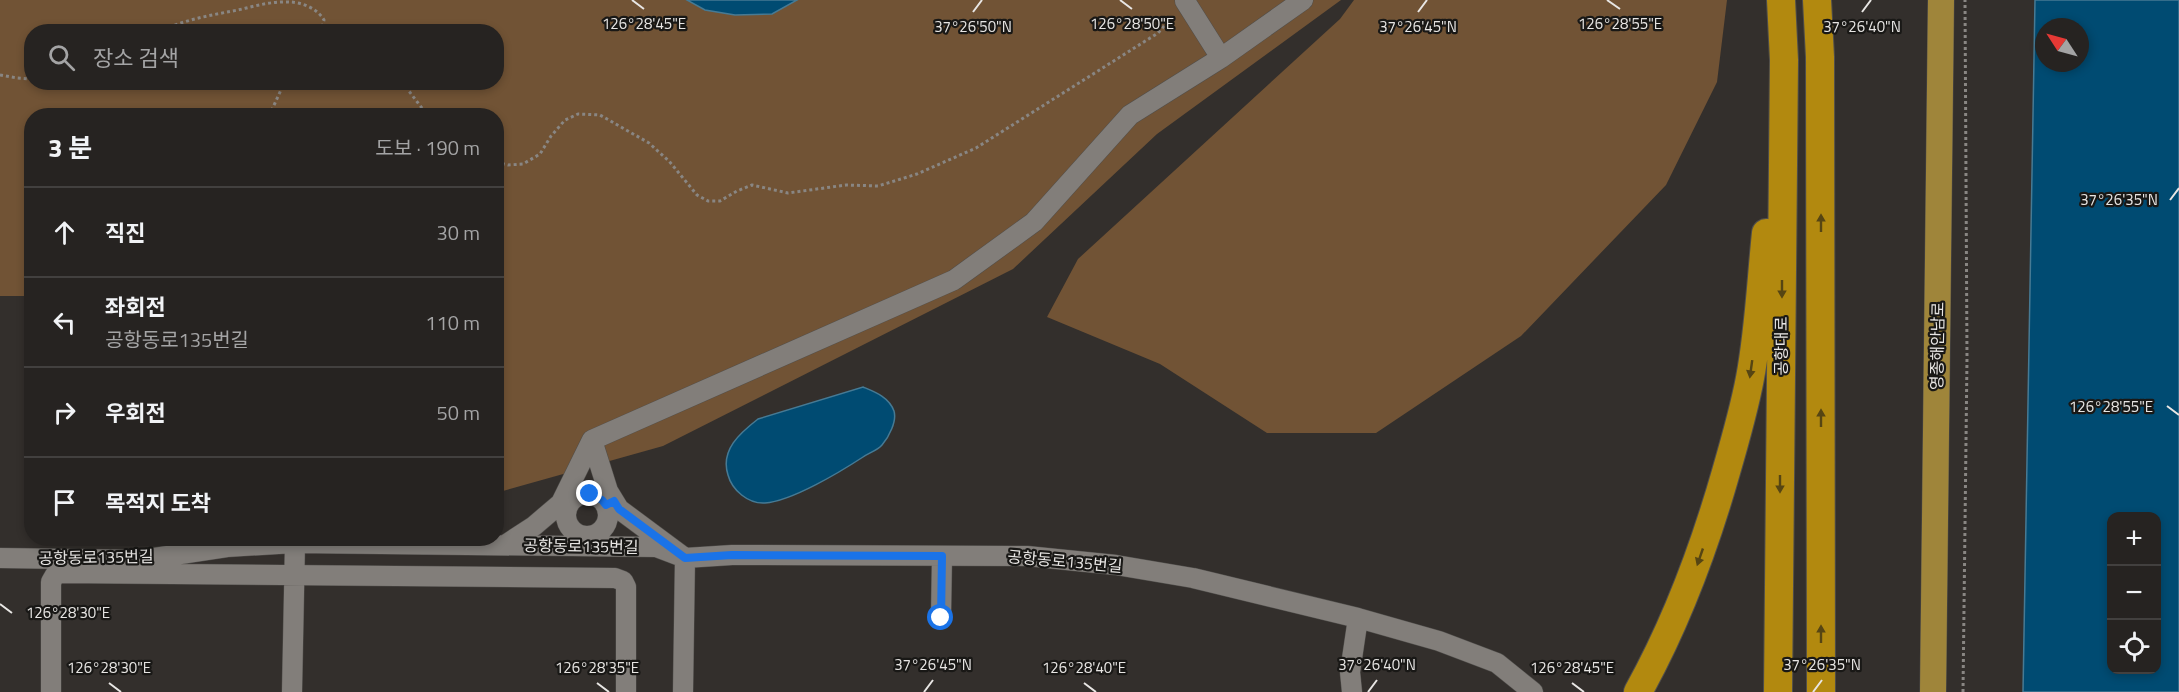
<!DOCTYPE html>
<html lang="ko">
<head>
<meta charset="utf-8">
<style>
	:root { --surface:#262321; --page:#2e2b2a; --text:#f1f3f6; --muted:#a4a4a5; --line:#42403f }
	body { margin:0; font-family:"Titillium Web","Noto Sans KR",sans-serif; background:var(--page); color:var(--text) }
	.controls { position:absolute; right:18px; bottom:18px; display:grid; overflow:hidden; border-radius:12px; box-shadow:0 3px 9px #0003 }
	.controls button { width:54px; height:54px; display:grid; place-items:center; padding:0; border:0; border-bottom:2px solid var(--line); background:var(--surface); color:var(--text); font:30px sans-serif }
	.compass { position:absolute; left:2035px; top:18px; width:54px; height:54px; border-radius:50%; background:var(--surface); box-shadow:0 3px 9px #0003; rotate:306deg }
	.stop { position:absolute; width:18px; height:18px; margin:-14px; border:4px solid #1a73e8; border-radius:50%; background:#fff }
	.stop.end { background:#1a73e8; border-color:#fff; box-shadow:0 2px 6px #0008 }
	.list { margin:0; padding:0; list-style:none }
	h2 { display:flex; justify-content:space-between; align-items:center; height:78px; margin:0; padding:0 24px; font-size:26px }
	h2 small { font-size:20px; font-weight:400; color:var(--muted) }
	.list li { display:grid; grid-template-columns:39px 1fr auto; gap:18px; align-items:center; box-sizing:border-box; height:90px; padding:0 24px; border-top:2px solid var(--line) }
	.list b { display:block; font-size:22px; white-space:nowrap }
	.list p { margin:0; font-size:20px; white-space:nowrap; color:var(--muted) }
	.list em { font-size:20px; font-style:normal; color:var(--muted) }
	.icon { flex:none; width:33px; height:33px; fill:none; stroke:currentColor; stroke-width:2; stroke-linecap:round; stroke-linejoin:round }
	.map { position:relative; flex:none; width:2179px; height:692px; overflow:hidden }
	.search { position:absolute; background:var(--surface); box-shadow:0 3px 9px #0003; left:24px; top:24px; width:480px; height:66px; display:flex; align-items:center; gap:15px; box-sizing:border-box; padding:0 21px; border-radius:24px; color:var(--muted); font-size:22px }
	.panel { position:absolute; background:var(--surface); box-shadow:0 3px 9px #0003; left:24px; top:108px; width:480px; height:438px; border-radius:24px }
	.map>svg:first-child { display:block }
	.green { fill:#715335; fill-rule:evenodd }
	.water { fill:#004b72; stroke:#467a94; stroke-width:1.5; fill-rule:evenodd }
	.lines { fill:none; stroke-linecap:round; stroke-linejoin:round }
	.minor-casing { stroke:#504e4b; stroke-width:21 }
	.major-casing { stroke:#504e4b; stroke-width:27 }
	.highway-casing { stroke:#504e4b; stroke-width:30 }
	.path { stroke:#898683; stroke-width:3; stroke-dasharray:3 3; stroke-linecap:butt }
	.minor { stroke:#827e7a; stroke-width:20 }
	.major { stroke:#9f853a; stroke-width:26 }
	.highway { stroke:#b2890f; stroke-width:28 }
	.oneway { fill:#564513 }
	.route { stroke:#1a73e8; stroke-width:8 }
	.ticks { fill:none; stroke:#e8e6e4; stroke-width:2 }
	.labels { text-anchor:middle; dominant-baseline:central; stroke-width:4.5; stroke-linejoin:round; paint-order:stroke }
	.street-label { font-size:16px; fill:#e8e6e4; stroke:#191816 }
	.ticks-label { font-size:15px; text-anchor:middle; fill:#e8e6e4; stroke:#191816; stroke-width:4.5; stroke-linejoin:round; paint-order:stroke }
</style>
</head>
<body>
<div class="map">
<svg width="2179" height="692" viewBox="0 0 2179 692">
	<rect width="100%" height="100%" fill="#332f2c"/>
	<path class="green" d="M0,0H1341L1157,134L1013,269L663,446L496,493V116H32L31,296H0ZM32,32H496V82H32Z
		M1354,0H1727L1717,82L1666,185L1521,336L1376,433H1267L1160,364L1047,317L1078,259L1340,19Z"/>
	<path class="water" d="M687,0H797L772,14L735,15L705,10Z
		M2035,0H2179V692H2023ZM2044,27H2080V63H2044ZM2112,516H2156V670H2112Z
		M863,387C875,392 889,397 894,411C897,421 889,437 882,445C878,450 869,453 863,457C840,472 792,501 765,503C748,504 732,490 728,475C720,450 740,433 758,419Z"/>
	<g class="lines">
		<g class="minor-casing">
			<path id="minor" d="M1185,1L1221,58
				M592,440L608,491L619,509L685,558L683,692
				M566 515a21 21 0 1 1 42 0a21 21 0 1 1-42 0Z
				M505,545L534,526L561,503L592,440L954,280L1034,222L1130,115L1221,58L1303,0
				M0,558L141,560L227,547L295,543L656,547L685,558L732,555L1027,556L1116,565L1193,578L1358,618L1439,641L1497,663L1533,692
				M941,617L942,556
				M51,692V582L55,575L61,573L615,578L623,581L626,587V692
				M292,692L295,543
				M1352,692L1350,672L1358,618"/>
		</g>
		<g class="major-casing">
			<path id="major" d="M1933,692L1941,0"/>
		</g>
		<g class="highway-casing">
			<path id="highway" d="M1817,0L1820,57L1821,692
				M1638,692C1677,622 1704,549 1726,472C1735,441 1744,410 1750,378C1759,331 1761,281 1766,233
				M1778,692L1784,60L1781,0"/>
		</g>
		<path class="path" d="M323,28L331,32
			M158,32C183,20 211,15 238,10C255,6 272,1 289,2C302,2 318,9 324,20L321,32
			M0,75L17,78L32,79
			M402,82L428,116
			M269,116L281,90L287,82
			M496,162L508,165L523,164L540,154L551,136L565,120L578,114L600,115L649,143L669,161L697,195L708,201H720L737,191L752,185L788,193L846,185L878,186L917,174L976,148L1158,33L1173,16
			M1963,692L1967,358L1965,0"/>
		<use href="#minor" class="minor"/>
		<use href="#major" class="major"/>
		<use href="#highway" class="highway"/>
	</g>
	<defs><path id="oneway-solid" d="M-6-.8H1V-3.2L6.5 0L1 3.2V.8H-6Z" transform="scale(1.5)"/></defs>
	<g class="oneway">
		<use href="#oneway-solid" transform="translate(1821 223) rotate(-90)"/>
		<use href="#oneway-solid" transform="translate(1782 289) rotate(90)"/>
		<use href="#oneway-solid" transform="translate(1751 369) rotate(98)"/>
		<use href="#oneway-solid" transform="translate(1821 418) rotate(-90)"/>
		<use href="#oneway-solid" transform="translate(1780 484) rotate(90)"/>
		<use href="#oneway-solid" transform="translate(1700 557) rotate(109)"/>
		<use href="#oneway-solid" transform="translate(1821 634) rotate(-90)"/>
	</g>
	<g class="lines">
		<path class="route" d="M590,494L602,500L606,505L614,501L619,509L685,558L732,555L942,556L941,618"/>
	</g>
	<path class="ticks" d="M632,0L644,9M1120,0L1132,9M1607,0L1620,9M973,12L982,0M1418,12L1427,0M1862,12L1871,0M2170,200L2179,188M2167,406L2179,415M0,604L12,613M109,683L121,692M597,683L609,692M1084,683L1096,692M1572,683L1584,692M924,692L933,680M1368,692L1377,680M1813,692L1822,680"/>
	<g class="labels">
		<g class="street-label">
			<text transform="translate(1781 346) rotate(-90)">공항대로</text>
			<text transform="translate(1937 346) rotate(-89)">영종해안남로</text>
			<text transform="translate(581 546) rotate(1)">공항동로135번길</text>
			<text transform="translate(96 557) rotate(-1)">공항동로135번길</text>
			<text transform="translate(1065 561) rotate(5)">공항동로135번길</text>
		</g>
	</g>
	<g class="ticks-label">
		<text x="644" y="29">126°28'45"E</text>
		<text x="1132" y="29">126°28'50"E</text>
		<text x="1620" y="29">126°28'55"E</text>
		<text x="973" y="32">37°26'50"N</text>
		<text x="1418" y="32">37°26'45"N</text>
		<text x="1862" y="32">37°26'40"N</text>
		<text x="2119" y="205">37°26'35"N</text>
		<text x="2111" y="412">126°28'55"E</text>
		<text x="68" y="618">126°28'30"E</text>
		<text x="933" y="670">37°26'45"N</text>
		<text x="1377" y="670">37°26'40"N</text>
		<text x="1822" y="670">37°26'35"N</text>
		<text x="109" y="673">126°28'30"E</text>
		<text x="597" y="673">126°28'35"E</text>
		<text x="1084" y="673">126°28'40"E</text>
		<text x="1572" y="673">126°28'45"E</text>
	</g>
</svg>
<div class="controls">
<button>+</button>
<button>−</button>
<button><svg class="icon" aria-label="locate" viewBox="0 0 24 24"><circle cx="12" cy="12" r="6"/><path d="M12 2v4M12 18v4M2 12h4M18 12h4"/></svg></button>
</div>
<svg class="compass" viewBox="-18 -18 36 36"><path d="M0-13l5 13h-10z" fill="#e53935"/><path d="M0 13l5-13h-10z" fill="#a4a4a5"/></svg>
<div class="stop" style="left:941px;top:618px"></div>
<div class="stop end" style="left:590px;top:494px"></div>
<div class="search"><svg class="icon" aria-label="search" viewBox="0 0 24 24"><circle cx="10" cy="10" r="6"/><path d="M15 15l6 6"/></svg>장소 검색</div>
<section class="panel">
<h2>3 분<small>도보 · 190 m</small></h2>
<ul class="list">
<li><svg class="icon" aria-label="ahead" viewBox="0 0 24 24"><path d="M12 20V5M6 11l6-6 6 6"/></svg><div><b>직진</b></div><em>30 m</em></li>
<li><svg class="icon" aria-label="left" viewBox="0 0 24 24"><path d="M17 20v-9H6M10 6l-5 5 5 5"/></svg><div><b>좌회전</b><p>공항동로135번길</p></div><em>110 m</em></li>
<li><svg class="icon" aria-label="right" viewBox="0 0 24 24"><path d="M7 20v-9h11M14 6l5 5-5 5"/></svg><div><b>우회전</b></div><em>50 m</em></li>
<li><svg class="icon" aria-label="arrive" viewBox="0 0 24 24"><path d="M6 21V4h12l-3 4 3 4H6"/></svg><div><b>목적지 도착</b></div></li>
</ul>
</section>
</div>
</body>
</html>
